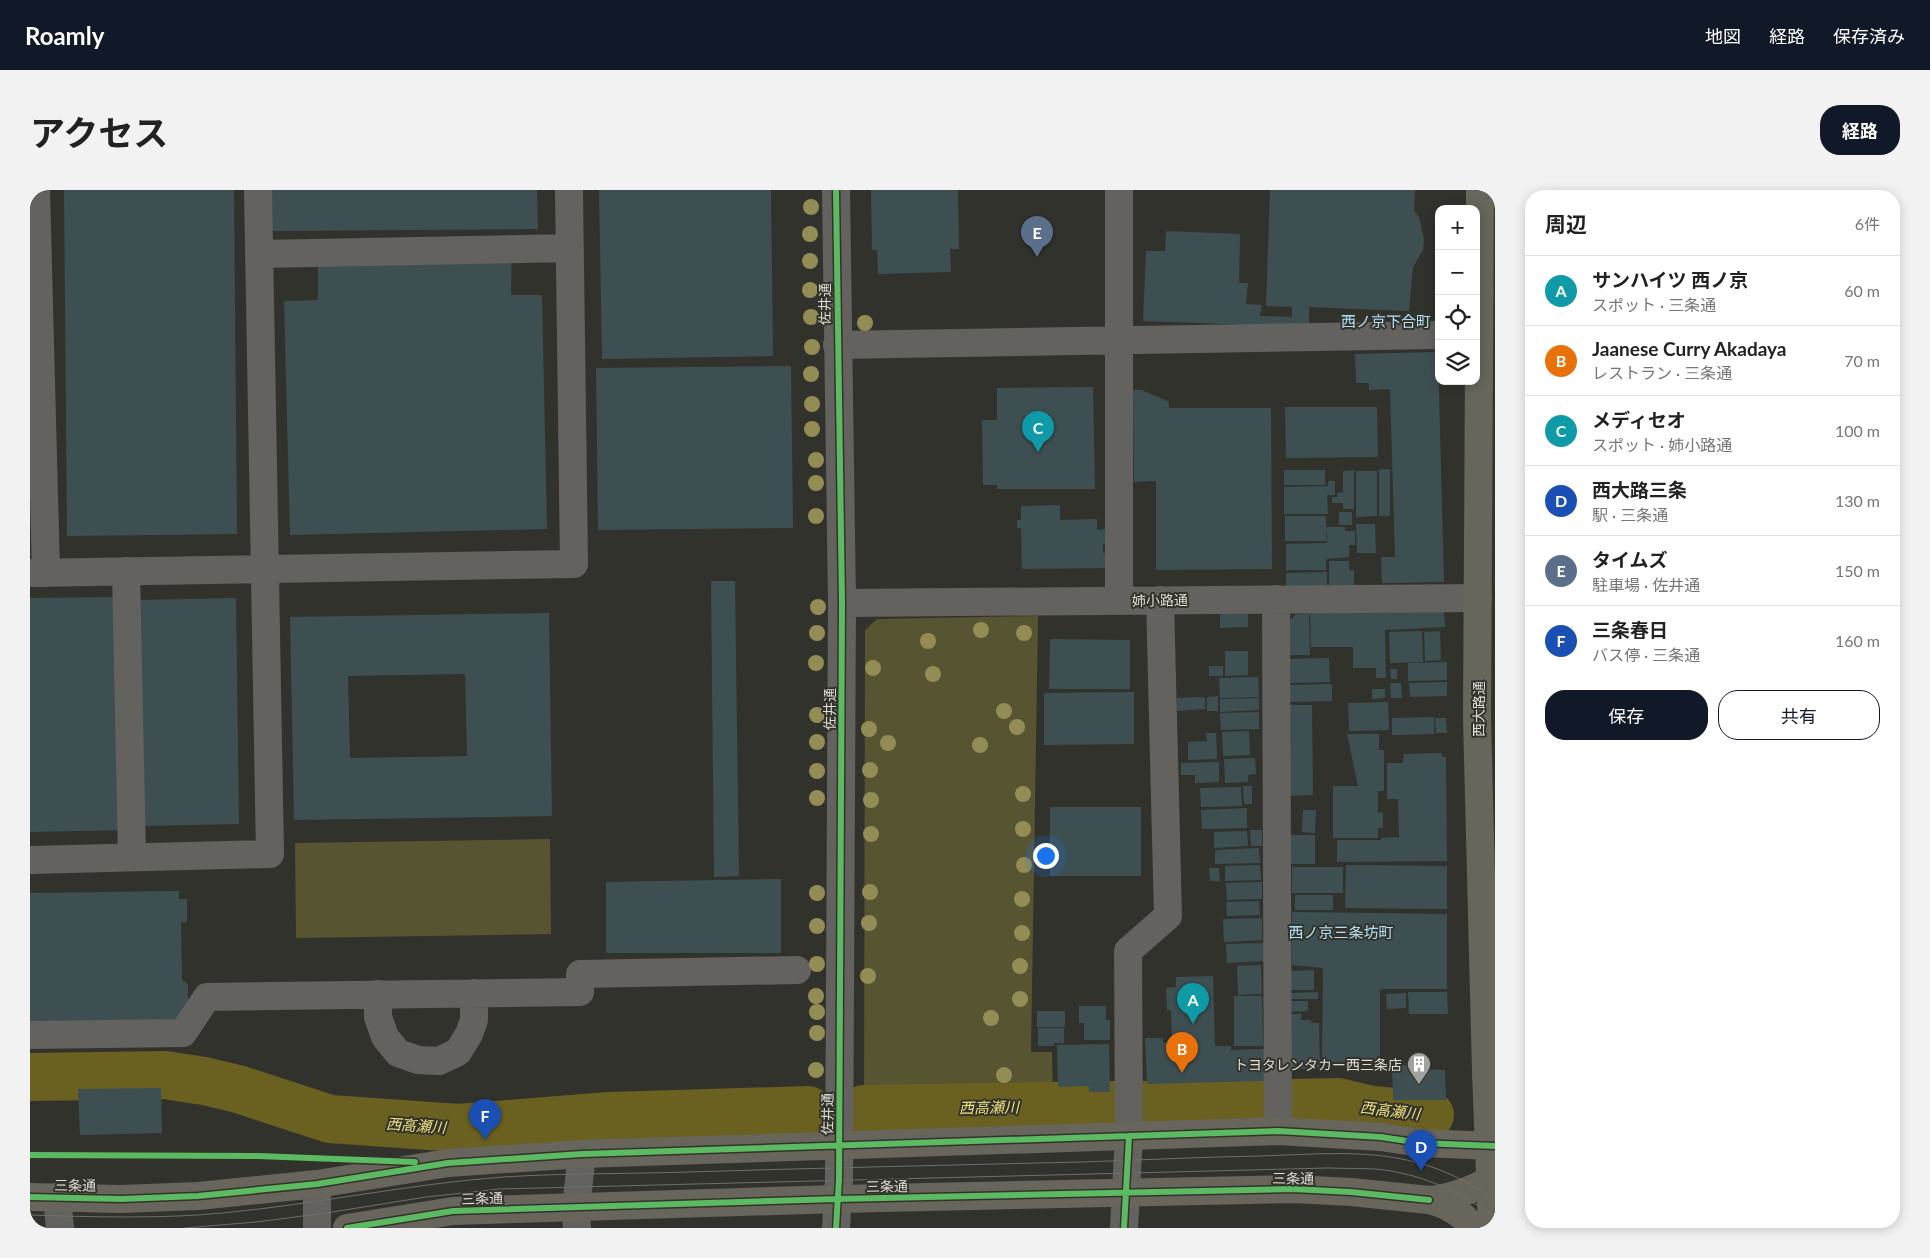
<!DOCTYPE html>
<html lang="ja">
<head>
<meta charset="utf-8">
<style>
	:root { --surface:#fff; --page:#f2f2f2; --text:#222; --muted:#767676; --line:#e0e0e0; --accent:#111827 }
	body { margin:0; font-family:Lato,"Noto Sans JP",sans-serif; background:var(--page); color:var(--text) }
	.controls { position:absolute; right:15px; top:15px; display:grid; overflow:hidden; border-radius:10px; box-shadow:0 2px 12px #0003 }
	.controls button { width:45px; height:45px; display:grid; place-items:center; padding:0; border:0; border-bottom:1px solid var(--line); background:var(--surface); color:var(--text); font:25px sans-serif }
	.you { position:absolute; left:1015px; top:665px; width:18px; height:18px; margin:-12px; border:4px solid #fff; border-radius:50%; background:#1a73e8; box-shadow:0 0 0 8px #1a73e833 }
	.badge { display:grid; place-items:center; width:32px; height:32px; border-radius:50%; background:var(--accent); color:#fff; font-size:16px; font-weight:700 }
	.pin { position:absolute; translate:-50% -41px; filter:drop-shadow(0 1px 2px #0008) }
	.pin::after { content:''; position:absolute; top:26px; width:18px; height:15px; background:inherit; clip-path:polygon(0 0,100% 0,50% 100%) }
	.list { margin:0; padding:0; list-style:none }
	h2 { display:flex; justify-content:space-between; align-items:center; height:65px; margin:0; padding:0 20px; font-size:21px }
	h2 small { font-size:16px; font-weight:400; color:var(--muted) }
	.list li { display:grid; grid-template-columns:32px 1fr auto; gap:15px; align-items:center; box-sizing:border-box; height:70px; padding:0 20px; border-top:1px solid var(--line) }
	.list b { display:block; font-size:19px; white-space:nowrap }
	.list p { margin:0; font-size:16px; white-space:nowrap; color:var(--muted) }
	.list em { font-size:16px; font-style:normal; color:var(--muted) }
	.actions { display:flex; gap:10px; padding:15px 20px }
	.actions a { flex:1; padding:11px 0; border:1px solid var(--accent); border-radius:20px; text-align:center; font-size:18px; color:var(--accent) }
	.actions .main { background:var(--accent); color:#fff }
	.icon { flex:none; width:28px; height:28px; fill:none; stroke:currentColor; stroke-width:2; stroke-linecap:round; stroke-linejoin:round }
	.map { position:relative; flex:none; width:1465px; height:1038px; overflow:hidden; border-radius:20px }
	header { display:flex; align-items:center; gap:30px; box-sizing:border-box; height:70px; padding:0 25px; background:var(--accent); color:#fff }
	header strong { font-size:24px }
	nav { display:flex; gap:28px; margin-inline-start:auto; font-size:18px }
	.intro { display:flex; align-items:center; justify-content:space-between; box-sizing:border-box; height:120px; padding:0 30px }
	h1 { margin:0; font-size:35px }
	.button { padding:12px 22px; border-radius:20px; background:var(--accent); color:#fff; font-size:18px; font-weight:700 }
	main { display:flex; gap:30px; padding:0 30px }
	aside { flex:1; background:var(--surface); border-radius:20px; box-shadow:0 2px 12px #0003 }
	.map>svg:first-child { display:block }
	.green { fill:#575432 }
	.lines { fill:none; stroke-linecap:round; stroke-linejoin:round }
	.river { stroke:#6a6121; stroke-width:48 }
	.building { fill:#3e4f52; fill-rule:evenodd }
	.minor { stroke:#63625f; stroke-width:28 }
	.major { stroke:#67655c; stroke-width:28 }
	.tram { stroke:#6f6f6d; stroke-width:1 }
	.cycleway-casing { stroke:#34332b; stroke-width:9 }
	.cycleway { stroke:#5cba63; stroke-width:6 }
	.tree { fill:#938d55 }
	.labels { text-anchor:middle; dominant-baseline:central; stroke-width:4; stroke-linejoin:round; paint-order:stroke }
	.street-label { font-size:14px; fill:#dfded9; stroke:#34332b }
	.poi-label { font-size:14px; fill:#dfded9; stroke:#34332b; text-anchor:end }
	.neighbourhood-label { font-size:15px; fill:#afe0f7; stroke:#34332b }
	.water-label { font-size:15px; font-style:italic; fill:#ede07e; stroke:#34332b }
</style>
</head>
<body>
<header>
<strong>Roamly</strong>
<nav><a>地図</a><a>経路</a><a>保存済み</a></nav>
</header>
<div class="intro"><h1>アクセス</h1><a class="button">経路</a></div>
<main>
<div class="map">
<svg width="1465" height="1038" viewBox="0 0 1465 1038">
	<rect width="100%" height="100%" fill="#32322d"/>
	<path class="green" d="M1008,426L1001,862H1022L1023,916L847,919L834,909L835,440L847,429Z
		M520,649L521,744L266,748L265,653Z"/>
	<g class="lines">
		<path class="river" d="M0,887L135,885L174,891L208,899L300,929L428,938L579,926L778,920
			M1260,913L1308,912L1342,920L1400,925
			M1113,915L1234,913
			M834,919L1084,915"/>
	</g>
	<path class="building" d="M34,0H204L207,344L37,346Z
		M241,0H507L508,39L242,41Z
		M569,0H741L743,166L572,169Z
		M841,0H928L929,59H920L921,82L848,84L847,60H842Z
		M1240,0H1385L1384,21L1389,27L1394,50L1393,60L1383,77L1379,121L1279,117V137L1113,131L1116,61H1135L1136,41L1210,44L1209,93H1218L1216,114L1232,115L1230,126L1262,127V117L1236,116Z
		M482,48L481,105H512L517,339L260,345L254,111L288,110V50Z
		M1408,162L1414,392L1352,393L1351,367H1365L1360,199L1339,200V193H1326L1325,164Z
		M761,176L763,338L568,340L566,178Z
		M1063,197L1065,299H967V295H953L952,230H967V198Z
		M1103,200H1112L1139,212V218H1241L1242,379L1126,380V291L1104,292Z
		M1255,217H1347L1348,267L1256,268Z
		M1349,279H1360V326H1349Z
		M1254,280H1295V295H1254Z
		M1324,280V319H1313V313H1302V307H1307V303L1313,302V281Z
		M1326,281H1347V326L1326,327Z
		M1298,291H1305V305H1297L1298,324H1254V297L1298,296Z
		M1030,315V330L1067,329V340L1077,339V354H1073V363H1079V378L992,379L991,338H987V330H991V316Z
		M1309,322H1322V335H1309Z
		M1255,326H1296V351H1255Z
		M1326,334H1345L1346,363H1327Z
		M1296,337H1315V341H1325V355H1319V367L1296,369V380H1256V354L1297,353Z
		M1299,371H1319V380H1324V396H1299Z
		M1297,382V396H1256V383Z
		M681,391H705L709,686L684,687Z
		M90,407L94,640L0,642V408Z
		M206,408L209,634L113,636L109,410Z
		M1414,419L1415,437L1355,440L1356,488H1346V478H1323V457H1281L1280,421Z
		M1218,421V437L1190,438V422Z
		M519,423L522,626L264,630L260,427ZM435,484L437,566L320,568L318,486Z
		M1266,424H1279L1280,465H1257L1256,434Z
		M1392,441L1393,472L1360,473L1359,442Z
		M1410,441L1411,470L1395,471L1394,442Z
		M1020,449L1100,450V499H1019Z
		M1195,461H1218V485L1195,486Z
		M1299,468L1300,492L1257,493L1256,469Z
		M1417,472V490L1378,491V473Z
		M1179,476H1193V486H1179Z
		M1360,479H1367V489H1361Z
		M1228,487L1229,507L1190,508L1189,488Z
		M1417,492V506L1380,507L1379,493Z
		M1360,493H1371L1372,508H1361Z
		M1302,494V511L1256,512V495Z
		M1342,499H1355V508L1342,509Z
		M1104,502V554L1014,555V503Z
		M1188,506V521H1177V507Z
		M1171,507L1175,508V519L1147,521V508Z
		M1229,508V520L1190,522V509Z
		M1358,512L1359,540L1319,541L1318,513Z
		M1255,515H1282L1283,605L1256,606Z
		M1229,522V539L1191,540L1190,523Z
		M1404,527V544L1362,545V528Z
		M1405,528H1416L1417,543H1406Z
		M1219,541L1220,565L1193,566L1192,542Z
		M1176,543H1186L1187,569L1158,570V552L1177,551Z
		M1317,544H1349V560H1354V601H1348V623L1353,622V638H1348V648H1303V596H1328Z
		M1412,563V567H1416L1417,671L1307,672V650H1351V648L1369,647L1368,609H1357V573H1373L1374,564Z
		M1225,568L1226,584L1218,585V592L1195,593L1194,569Z
		M1189,572V592L1165,593V585H1151V573Z
		M1213,596H1222V614H1214Z
		M1211,597L1212,616L1171,617L1170,598Z
		M1020,617H1111V686H1020Z
		M1217,618V638L1172,639L1171,620Z
		M1273,620H1286L1285,643L1272,642Z
		M1220,640H1232V656H1221Z
		M1217,641L1218,656L1184,658V642Z
		M1260,645H1285V674H1260Z
		M1229,658L1230,673L1185,674V660Z
		M1230,675L1231,690L1195,691V676Z
		M1316,675L1417,676V719L1315,718Z
		M1262,677H1313V703H1262Z
		M1179,678H1189L1190,691H1180Z
		M751,689V763H576V692Z
		M1232,692V709L1197,710L1196,693Z
		M149,701V709H157V732H151L152,790L158,794V817L154,832L0,835V703Z
		M1265,705H1303V720H1265Z
		M1229,711L1230,725L1197,726L1196,712Z
		M1262,722L1417,724V799H1350V872H1292L1293,778L1262,775Z
		M1232,728V750L1194,752L1193,729Z
		M1234,753V771L1197,773L1196,754Z
		M1231,775L1232,804L1208,805L1207,776Z
		M1284,780V800H1258V781Z
		M1183,786L1185,856H1201V860L1234,859V891L1117,894L1115,848H1133V853L1142,852L1141,820H1137L1136,798L1146,797V787Z
		M1288,802V809H1260V803Z
		M1378,802H1417L1418,824H1379Z
		M1376,803V818L1357,819L1356,804Z
		M1204,806H1232L1233,856H1204Z
		M1260,811H1278V821L1260,822Z
		M1049,816H1076V830H1080V850H1054V833H1049Z
		M1007,821H1035V837H1007Z
		M1258,824H1271V830H1281V833H1289L1290,879H1259Z
		M1008,838H1034V853H1024V856H1008Z
		M1079,854L1080,902H1059V896L1028,897L1027,855Z
		M1362,875H1389L1390,879L1415,880L1416,910H1363Z
		M131,898L132,943L50,945L48,899Z"/>
	<g class="lines">
		<path class="minor" d="M6,0L16,383
			M806,0L812,413L809,990L806,1038
			M229,64L540,58
			M807,155L1409,145
			M96,381L102,667
			M0,383L544,374L539,0
			M1246,409L1248,941
			M1089,410V0
			M812,413L1448,408
			M0,670L240,664L228,0
			M348,804V827L355,847L368,863L388,870L409,871L428,862L439,844L444,830V803
			M0,845L153,843L177,807L550,802V784L767,780
			M27,1007L30,1038
			M287,1038V994
			M547,1038L546,1017L552,964
			M1094,1038L1099,946L1098,761L1138,726L1130,410"/>
		<path class="major" d="M1450,0L1447,528L1456,882L1462,1038
			M0,1007L91,1009L168,1006L287,994L418,973L552,964L1248,941L1351,947L1390,953L1465,956
			M1399,1010C1417,1014 1432,1023 1443,1038
			M317,1038L423,1021L808,1009L1263,999L1321,1002L1399,1010C1420,1008 1447,999 1465,986"/>
		<path class="tram" d="M0,1025C64,1027 129,1029 193,1023C287,1014 379,994 473,987C535,983 597,984 658,982C790,978 921,975 1052,972C1111,970 1171,967 1230,966C1321,963 1386,954 1465,1010
			M0,1037L13,1038
			M155,1038L226,1032L296,1023L396,1007L469,999L1298,978C1322,979 1348,977 1371,983C1405,990 1437,1007 1465,1027"/>
		<g class="cycleway-casing">
			<path id="cycleway" d="M806,0L812,413L809,990L806,1038
				M0,965L228,966L385,972
				M0,1007L91,1009L168,1006L287,994L418,973L552,964L1248,941L1351,947L1390,953L1465,956
				M317,1038L423,1021L808,1009L1263,999L1321,1002L1399,1010
				M1094,1038L1099,946"/>
		</g>
		<use href="#cycleway" class="cycleway"/>
	</g>
	<g class="tree">
		<circle cx="781" cy="17" r="8"/>
		<circle cx="780" cy="44" r="8"/>
		<circle cx="780" cy="71" r="8"/>
		<circle cx="780" cy="100" r="8"/>
		<circle cx="781" cy="127" r="8"/>
		<circle cx="835" cy="133" r="8"/>
		<circle cx="782" cy="157" r="8"/>
		<circle cx="781" cy="184" r="8"/>
		<circle cx="782" cy="214" r="8"/>
		<circle cx="782" cy="239" r="8"/>
		<circle cx="786" cy="270" r="8"/>
		<circle cx="786" cy="293" r="8"/>
		<circle cx="786" cy="326" r="8"/>
		<circle cx="788" cy="417" r="8"/>
		<circle cx="951" cy="440" r="8"/>
		<circle cx="787" cy="443" r="8"/>
		<circle cx="994" cy="443" r="8"/>
		<circle cx="898" cy="451" r="8"/>
		<circle cx="786" cy="473" r="8"/>
		<circle cx="843" cy="478" r="8"/>
		<circle cx="903" cy="484" r="8"/>
		<circle cx="974" cy="521" r="8"/>
		<circle cx="787" cy="525" r="8"/>
		<circle cx="987" cy="537" r="8"/>
		<circle cx="839" cy="539" r="8"/>
		<circle cx="787" cy="552" r="8"/>
		<circle cx="858" cy="553" r="8"/>
		<circle cx="950" cy="555" r="8"/>
		<circle cx="840" cy="580" r="8"/>
		<circle cx="787" cy="581" r="8"/>
		<circle cx="993" cy="604" r="8"/>
		<circle cx="787" cy="608" r="8"/>
		<circle cx="841" cy="610" r="8"/>
		<circle cx="993" cy="639" r="8"/>
		<circle cx="841" cy="644" r="8"/>
		<circle cx="994" cy="675" r="8"/>
		<circle cx="840" cy="702" r="8"/>
		<circle cx="787" cy="703" r="8"/>
		<circle cx="992" cy="709" r="8"/>
		<circle cx="839" cy="733" r="8"/>
		<circle cx="787" cy="736" r="8"/>
		<circle cx="992" cy="743" r="8"/>
		<circle cx="787" cy="774" r="8"/>
		<circle cx="990" cy="776" r="8"/>
		<circle cx="838" cy="786" r="8"/>
		<circle cx="786" cy="806" r="8"/>
		<circle cx="990" cy="809" r="8"/>
		<circle cx="787" cy="822" r="8"/>
		<circle cx="961" cy="828" r="8"/>
		<circle cx="787" cy="843" r="8"/>
		<circle cx="786" cy="880" r="8"/>
		<circle cx="974" cy="885" r="8"/>
	</g>
	<defs>
		<g id="building-pin" transform="scale(1.25)"><path d="M0 17L-7.5 6A9.5 9.5 0 1 1 7.5 6Z" fill="#a2a29d" stroke="#34332b"/><path d="M-4-6H4V6H1V3H-1V6H-4ZM-2.5-4.3h1.7v1.8h-1.7ZM.8-4.3h1.7v1.8H.8ZM-2.5-1h1.7V.8h-1.7ZM.8-1h1.7V.8H.8Z" fill="#fff"/></g>
	</defs>
	<g fill-rule="evenodd">
		<use href="#building-pin" x="1389" y="874"/>
	</g>
	<g class="labels">
		<g class="street-label">
			<text transform="translate(794 114) rotate(-90)">佐井通</text>
			<text transform="translate(1130 410) rotate(-1)">姉小路通</text>
			<text transform="translate(799 519) rotate(-90)">佐井通</text>
			<text transform="translate(1448 519) rotate(-90)">西大路通</text>
			<text transform="translate(797 924) rotate(-89)">佐井通</text>
			<text transform="translate(1263 988) rotate(1)">三条通</text>
			<text transform="translate(45 995) rotate(1)">三条通</text>
			<text transform="translate(857 996) rotate(-1)">三条通</text>
			<text transform="translate(452 1008) rotate(-2)">三条通</text>
		</g>
		<g class="poi-label">
			<text x="1372" y="874">トヨタレンタカー西三条店</text>
		</g>
		<g class="neighbourhood-label">
			<text x="1356" y="131">西ノ京下合町</text>
			<text x="1311" y="742">西ノ京三条坊町</text>
		</g>
		<g class="water-label">
			<text transform="translate(959 917) rotate(-1)">西高瀬川</text>
			<text transform="translate(1360 920) rotate(7)">西高瀬川</text>
			<text transform="translate(386 935) rotate(4)">西高瀬川</text>
		</g>
	</g>
</svg>
<div class="controls">
<button>+</button>
<button>−</button>
<button><svg class="icon" aria-label="locate" viewBox="0 0 24 24"><circle cx="12" cy="12" r="6"/><path d="M12 2v4M12 18v4M2 12h4M18 12h4"/></svg></button>
<button><svg class="icon" aria-label="layers" viewBox="0 0 24 24"><path d="M12 4l9 5-9 5-9-5zM3 14l9 5 9-5"/></svg></button>
</div>
<div class="you"></div>
<div class="pin badge" style="left:1163px;top:834px;background:#0f9aa8">A</div>
<div class="pin badge" style="left:1152px;top:883px;background:#e8710a">B</div>
<div class="pin badge" style="left:1008px;top:262px;background:#0f9aa8">C</div>
<div class="pin badge" style="left:1391px;top:981px;background:#1a4fb4">D</div>
<div class="pin badge" style="left:1007px;top:67px;background:#5c6f8a">E</div>
<div class="pin badge" style="left:455px;top:950px;background:#1a4fb4">F</div>
</div>
<aside>
<h2>周辺<small>6件</small></h2>
<ul class="list">
<li><span class="badge" style="background:#0f9aa8">A</span><div><b>サンハイツ 西ノ京</b><p>スポット · 三条通</p></div><em>60 m</em></li>
<li><span class="badge" style="background:#e8710a">B</span><div><b>Jaanese Curry Akadaya</b><p>レストラン · 三条通</p></div><em>70 m</em></li>
<li><span class="badge" style="background:#0f9aa8">C</span><div><b>メディセオ</b><p>スポット · 姉小路通</p></div><em>100 m</em></li>
<li><span class="badge" style="background:#1a4fb4">D</span><div><b>西大路三条</b><p>駅 · 三条通</p></div><em>130 m</em></li>
<li><span class="badge" style="background:#5c6f8a">E</span><div><b>タイムズ</b><p>駐車場 · 佐井通</p></div><em>150 m</em></li>
<li><span class="badge" style="background:#1a4fb4">F</span><div><b>三条春日</b><p>バス停 · 三条通</p></div><em>160 m</em></li>
</ul>
<div class="actions"><a class="main">保存</a><a>共有</a></div>
</aside>
</main>
</body>
</html>
